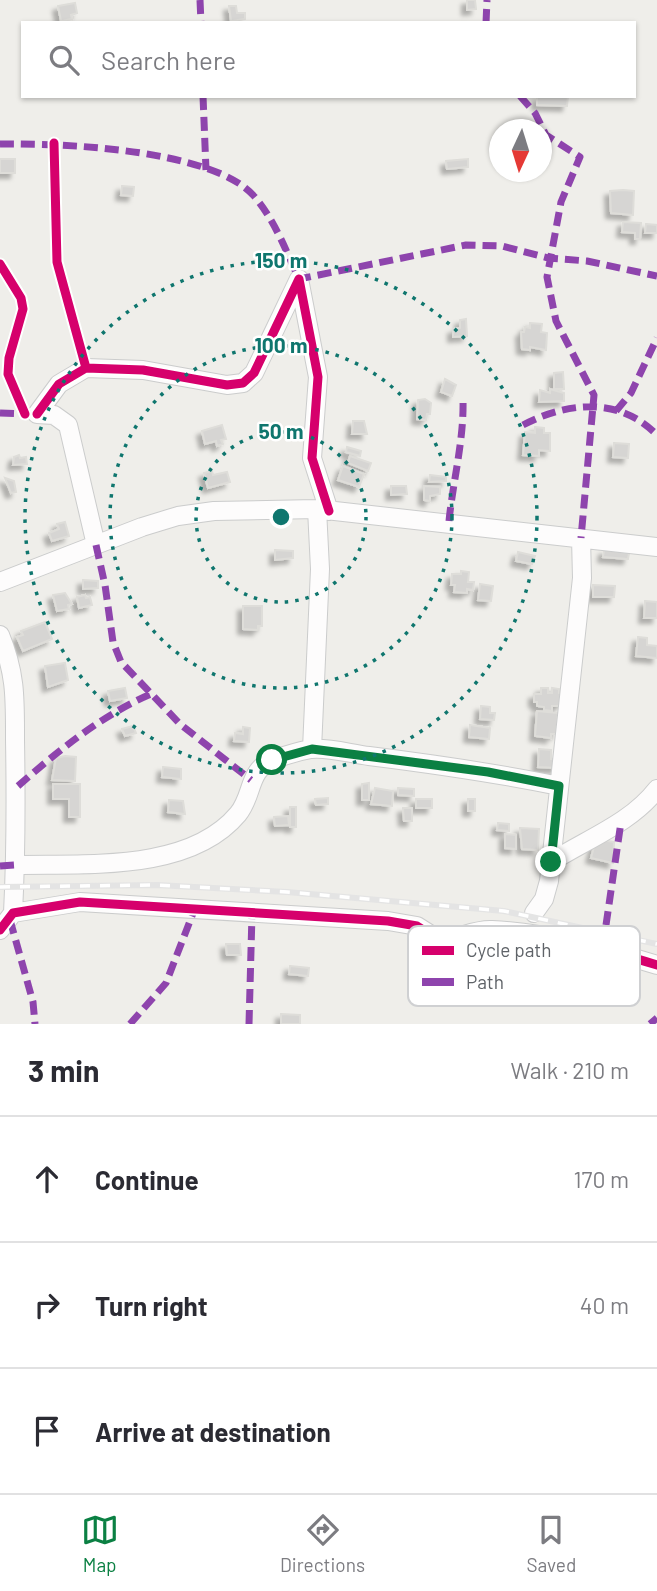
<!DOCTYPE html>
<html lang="en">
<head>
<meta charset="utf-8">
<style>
	:root { --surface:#fff; --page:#f2f2f3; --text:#2b2b33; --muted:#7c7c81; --line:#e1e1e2; --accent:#0b8043 }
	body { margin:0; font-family:Barlow,sans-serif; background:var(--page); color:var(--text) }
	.compass { position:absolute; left:489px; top:119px; width:63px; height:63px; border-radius:50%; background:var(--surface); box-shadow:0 2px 5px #0004; rotate:184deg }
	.stop { position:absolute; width:21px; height:21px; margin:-16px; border:5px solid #0b8043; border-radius:50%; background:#fff }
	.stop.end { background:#0b8043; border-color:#fff; box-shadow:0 2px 7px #0008 }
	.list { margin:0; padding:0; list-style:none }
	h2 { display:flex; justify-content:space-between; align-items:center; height:91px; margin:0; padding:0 28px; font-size:30px }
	h2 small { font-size:23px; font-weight:400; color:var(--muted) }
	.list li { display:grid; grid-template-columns:46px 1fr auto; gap:21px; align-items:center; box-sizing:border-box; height:126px; padding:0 28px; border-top:2px solid var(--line) }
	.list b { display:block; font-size:26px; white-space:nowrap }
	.list em { font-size:23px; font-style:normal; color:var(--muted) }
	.icon { flex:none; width:38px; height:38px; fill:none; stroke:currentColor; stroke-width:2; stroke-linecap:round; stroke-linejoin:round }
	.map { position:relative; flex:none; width:657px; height:1024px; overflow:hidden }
	.search { position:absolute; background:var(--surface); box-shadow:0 2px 5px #0004; left:21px; right:21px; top:21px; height:77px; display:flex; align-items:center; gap:18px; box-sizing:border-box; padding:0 24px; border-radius:0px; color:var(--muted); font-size:26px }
	.sheet { height:469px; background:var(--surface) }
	nav { display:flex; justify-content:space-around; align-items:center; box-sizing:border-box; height:98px; border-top:2px solid var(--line); background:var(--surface); font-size:19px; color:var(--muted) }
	nav a { display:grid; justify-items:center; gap:4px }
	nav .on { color:var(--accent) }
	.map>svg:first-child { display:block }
	.building { fill:#d6d5d3; stroke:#deddd9; stroke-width:2; filter:url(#shadow) }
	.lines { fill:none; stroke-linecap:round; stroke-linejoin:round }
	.minor-casing { stroke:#cbcccc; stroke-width:20 }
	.minor { stroke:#fdfcfc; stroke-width:18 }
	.rail-casing { stroke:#e4e4e4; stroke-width:6 }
	.rail { stroke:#fff; stroke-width:3.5; stroke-dasharray:10; stroke-linecap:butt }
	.quiet { stroke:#8e44ad; stroke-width:7; stroke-dasharray:14 7; stroke-linecap:butt }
	.cycleway-casing { stroke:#fff; stroke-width:13 }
	.cycleway { stroke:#d6006c; stroke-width:9 }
	.route { stroke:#0b8043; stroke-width:9 }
	.ring { fill:none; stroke:#0f766e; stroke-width:3.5; stroke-dasharray:3.5 7 }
	.key { fill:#fff; stroke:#cfd0d2; stroke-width:2 }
	.key-label { font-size:19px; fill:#5f6368 }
	.centre { fill:#0f766e; stroke:#fff; stroke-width:3.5 }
	.ring-label { font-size:21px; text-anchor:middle; font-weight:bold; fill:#0f766e; stroke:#fff; stroke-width:5; stroke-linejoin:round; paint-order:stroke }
</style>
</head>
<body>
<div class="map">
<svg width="657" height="1024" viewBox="0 0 657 1024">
	<defs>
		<filter id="shadow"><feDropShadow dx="-5" dy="5" stdDeviation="2" flood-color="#0004"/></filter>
	</defs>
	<rect width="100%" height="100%" fill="#efeeea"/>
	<path class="building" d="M467,0H475L476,9L467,10Z
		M75,3L77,13L71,15L72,19L61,21L58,6Z
		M229,6H236L237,13H245V19L231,21Z
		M557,96H568L567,106L537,105V97Z
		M0,159H15V173H0Z
		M468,159V167L447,169L446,161Z
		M122,186L134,187L133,196L121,195Z
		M623,190L634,191L633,215L611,213L610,191Z
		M623,222L641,223L640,239H635V233L622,232Z
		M646,224L657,225V233H645Z
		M466,319L467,336L453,337V329L460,328V320Z
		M530,323L542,324L541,332L547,333L546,350L530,347V350L522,349L521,332H524L525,327L530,328Z
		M563,372L564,389H554V373Z
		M445,379L456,385L452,396L441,392Z
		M550,389L564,393V401L539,402L540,390L550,393Z
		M425,399L431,403L430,414H427L426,420L417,419L418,400Z
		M353,421H364L367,434H352Z
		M222,425L226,439L221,440L223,444L217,446L216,441L205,444L202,431Z
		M535,427L544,428V433H550V451L539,450V456L523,455L525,432L535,433Z
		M614,443L629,444L628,458L613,457Z
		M347,447L361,451L360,456L346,452Z
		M19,455L20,458L26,457L27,464L13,465L14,457Z
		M350,456L371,463L368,471L348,463Z
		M343,466L364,474L359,487L338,480Z
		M212,471L213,475L227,472L230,482L208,488L204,473Z
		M430,475L446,477V481L429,482Z
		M5,478L14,481L16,492L11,493Z
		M391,486H406L407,494L391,495Z
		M424,486L440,487V494L430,496V501L424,500Z
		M65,522L69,536L52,541L49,533L59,529L57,524Z
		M275,550L293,551V558L275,560Z
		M604,550L629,553L628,559L603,557Z
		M518,552L535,556L532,564L516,561Z
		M461,571L469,572L468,582H474L473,590L467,589V593L454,592L455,585H451L452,574H461Z
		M83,580L98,581V588L83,589Z
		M480,584L493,586L491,601L478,600Z
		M593,585L615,586L614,597H593Z
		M65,593L72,604L68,605L69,609L57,611L53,595Z
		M85,595L86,598L90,597L92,605L79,608L77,597Z
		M645,601L657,602V618H644Z
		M243,606H262V626H258V630L243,629Z
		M45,622L52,639L23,651L17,637L23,635L21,631Z
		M638,637L647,638V645L657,646V658L636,656Z
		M65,663L68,680L48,687L45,666Z
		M125,688L127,698L110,701L108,691Z
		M541,688H548V693H552V688L559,689V693L564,694V702H560L559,706H552V711L544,710V707L537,706V702H534V694H541Z
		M481,706L490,707V713H495L494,720L480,719Z
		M537,711L558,713L556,734H551V738L535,736Z
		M470,725L490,728L489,739L469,737Z
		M133,726L136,733L125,736L122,729Z
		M243,727L250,728L249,742L234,741L235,733L243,734Z
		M539,749L551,750V759H557V768L538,767Z
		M65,756L76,757L75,781L52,780L56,758Z
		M163,767L181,769V779L162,777Z
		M369,783V800H362V784Z
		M53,784H80V817H69V799H53Z
		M375,788L393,791L392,806L371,804Z
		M398,788L414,789V796L398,795Z
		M328,798V804L316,805L315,799Z
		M416,799H432V808H416Z
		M468,799H475V811H468Z
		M169,800L183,801L185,814L168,812Z
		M290,807H296V827H290Z
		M403,808H412V821H404Z
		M288,816L289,825L275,826L274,817Z
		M498,823L509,824V831L497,830Z
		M520,828L539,829L538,850L522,849Z
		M505,834L516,835V849L505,848Z
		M596,839L614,842L613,863L591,858Z
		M226,944H240L241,955H227Z
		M290,966L309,968L308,976L289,974Z
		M281,1014L300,1015V1024H281Z"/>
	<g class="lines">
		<g class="minor-casing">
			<path id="minor" d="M299,279L318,377L312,458L329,511
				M37,414L59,384L86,368L143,370L227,385L243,383L254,373L299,279
				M37,414L54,415L68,425L96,545
				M0,582L142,527L178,516L214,511L317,509L657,547
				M0,635C16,674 15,699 15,740C16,798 16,855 13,913
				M312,749L320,569L317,509
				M551,862C587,839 631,823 657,789
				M15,865C83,863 189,873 238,814C254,795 247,769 275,759C286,755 300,751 311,749C329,747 351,754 369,756C433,764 496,773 559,786
				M534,913L544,899L549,881L582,578L581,538
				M0,930L13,913L80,902L388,921L417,926L439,940C457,940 473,929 492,930C546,932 605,949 657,965"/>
		</g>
		<use href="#minor" class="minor"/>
		<g class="rail-casing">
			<path id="rail" d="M0,887L157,885L287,892L504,911L657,944"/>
		</g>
		<use href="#rail" class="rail"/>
		<path class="quiet" d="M200,0L201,23
			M486,23L487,0
			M203,96L206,170
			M520,96L535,113L546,135L580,157L561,202L547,277L556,321L594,395L581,538
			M0,144C60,143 211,149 253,195C274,218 286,251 299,279L466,245L502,246L548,258L587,261L657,276
			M616,411L631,393L657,338
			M0,413L30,414
			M523,425C567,402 619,396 657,435
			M449,521C453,481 464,440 463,400
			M96,545L105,585L113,642L121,662L180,724L251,780
			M18,786C58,751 102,715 151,694
			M0,866L15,865
			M10,920L33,1002L35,1024
			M606,925L621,822
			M130,1024L166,983L195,908
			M249,1024L252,914
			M650,1024L657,1018"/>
		<g class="cycleway-casing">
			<path id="cycleway" d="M54,143L57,262L86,368
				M0,264L21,298L23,309L9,358L8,374L25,414
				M299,279L318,377L312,458L329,511
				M37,414L59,384L86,368L143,370L227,385L243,383L254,373L299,279
				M0,930L13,913L80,902L388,921L417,926L439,940C457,940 473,929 492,930C546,932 605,949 657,965"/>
		</g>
		<use href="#cycleway" class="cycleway"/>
	</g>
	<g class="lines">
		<path class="route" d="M272,760L312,749L488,772L559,786L551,862"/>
	</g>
	<g class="ring">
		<circle cx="281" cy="517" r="85"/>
		<circle cx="281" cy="517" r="171"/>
		<circle cx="281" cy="517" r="256"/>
	</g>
	<rect x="408" y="926" width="232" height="80" rx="10" class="key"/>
	<rect x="422" y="946" width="32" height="9" fill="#d6006c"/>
	<rect x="422" y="978" width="32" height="8" fill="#8e44ad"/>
	<g class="key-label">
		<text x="466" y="957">Cycle path</text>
		<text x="466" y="989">Path</text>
	</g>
	<circle cx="281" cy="517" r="10" class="centre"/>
	<g class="ring-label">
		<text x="281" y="268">150 m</text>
		<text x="281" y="353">100 m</text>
		<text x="281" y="439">50 m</text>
	</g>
</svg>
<svg class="compass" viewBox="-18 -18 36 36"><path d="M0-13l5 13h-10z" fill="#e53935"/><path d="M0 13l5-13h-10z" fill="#7c7c81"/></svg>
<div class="stop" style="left:272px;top:760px"></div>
<div class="stop end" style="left:551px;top:862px"></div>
<div class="search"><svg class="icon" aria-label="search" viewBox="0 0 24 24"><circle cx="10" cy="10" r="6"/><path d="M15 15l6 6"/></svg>Search here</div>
</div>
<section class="sheet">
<h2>3 min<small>Walk · 210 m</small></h2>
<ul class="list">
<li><svg class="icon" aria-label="ahead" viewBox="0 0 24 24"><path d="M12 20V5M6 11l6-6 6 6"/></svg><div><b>Continue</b></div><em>170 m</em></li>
<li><svg class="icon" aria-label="right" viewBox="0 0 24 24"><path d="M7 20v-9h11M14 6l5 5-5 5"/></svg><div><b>Turn right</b></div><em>40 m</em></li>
<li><svg class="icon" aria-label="arrive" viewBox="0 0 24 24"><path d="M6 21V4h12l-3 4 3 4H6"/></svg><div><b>Arrive at destination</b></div></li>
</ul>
</section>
<nav>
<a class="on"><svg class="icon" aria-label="map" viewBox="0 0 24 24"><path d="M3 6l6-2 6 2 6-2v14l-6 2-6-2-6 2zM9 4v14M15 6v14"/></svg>Map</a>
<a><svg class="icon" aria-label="directions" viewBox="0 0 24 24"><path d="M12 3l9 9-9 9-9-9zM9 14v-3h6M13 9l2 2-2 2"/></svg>Directions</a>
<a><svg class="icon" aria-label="saved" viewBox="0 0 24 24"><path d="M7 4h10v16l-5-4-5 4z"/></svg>Saved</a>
</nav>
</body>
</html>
